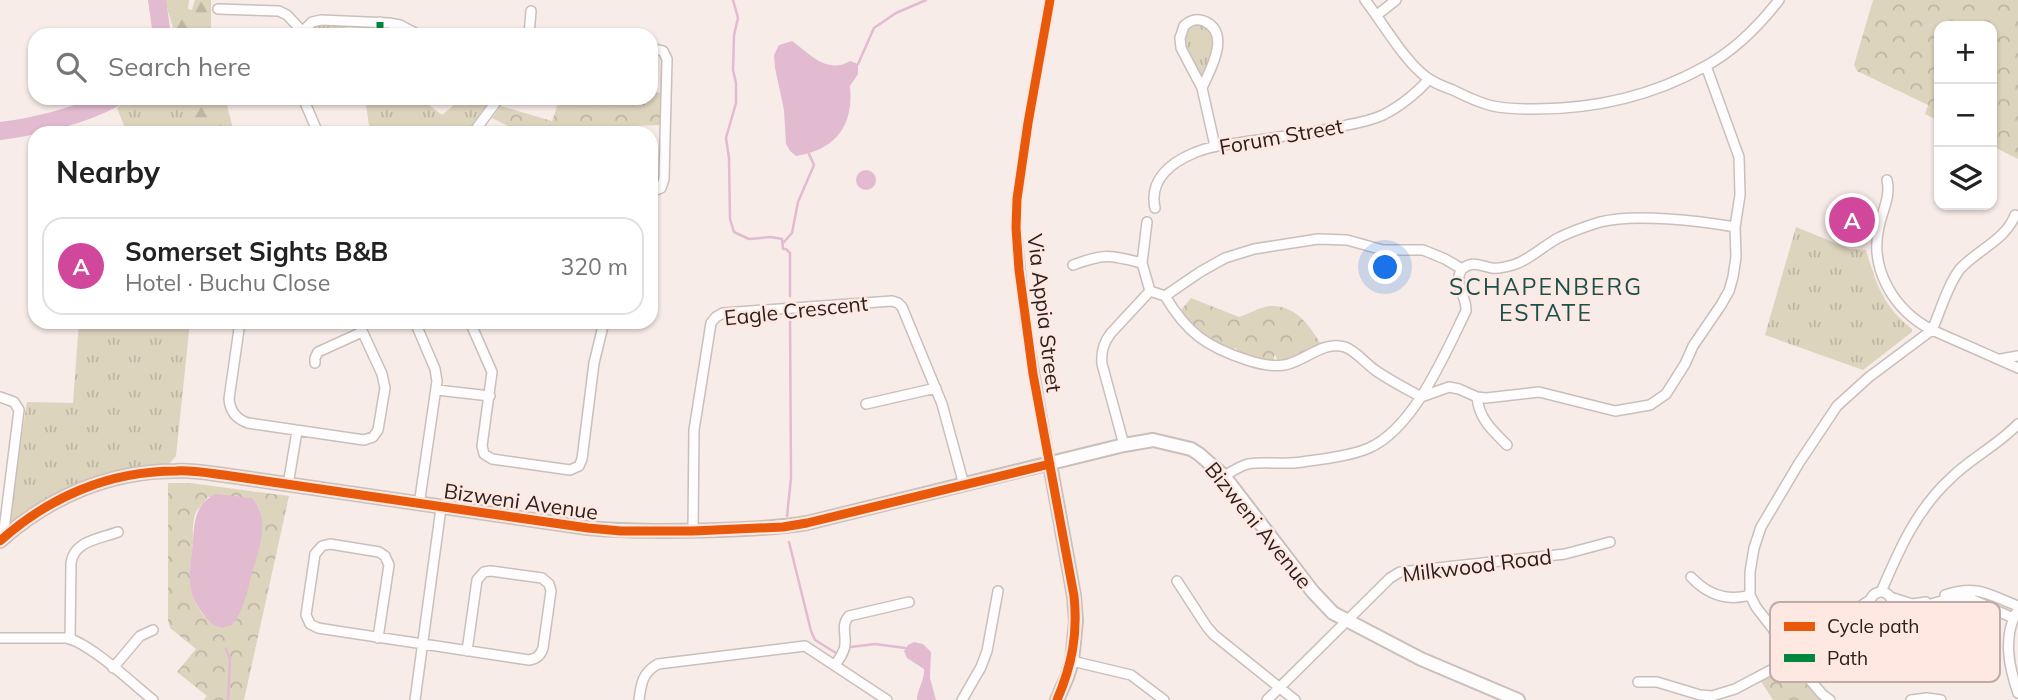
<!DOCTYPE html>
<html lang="en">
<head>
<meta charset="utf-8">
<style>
	:root { --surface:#fff; --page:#f6f6f6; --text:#222; --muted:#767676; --line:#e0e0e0; --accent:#0f766e }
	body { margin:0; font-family:Mulish,sans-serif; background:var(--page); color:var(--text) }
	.controls { position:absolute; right:21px; top:21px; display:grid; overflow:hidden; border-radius:14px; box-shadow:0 2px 5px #0004 }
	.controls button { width:63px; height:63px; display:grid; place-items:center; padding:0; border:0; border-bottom:2px solid var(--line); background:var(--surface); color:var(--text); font:35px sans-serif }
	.you { position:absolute; left:1386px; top:268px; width:24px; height:24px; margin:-18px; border:5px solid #fff; border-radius:50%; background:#1a73e8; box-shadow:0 0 0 10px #1a73e833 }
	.badge { display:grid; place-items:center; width:46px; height:46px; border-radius:50%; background:var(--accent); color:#fff; font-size:23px; font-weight:700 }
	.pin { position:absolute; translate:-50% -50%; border:4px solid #fff; box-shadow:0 2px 7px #0006 }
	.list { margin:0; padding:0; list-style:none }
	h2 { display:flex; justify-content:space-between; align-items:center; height:91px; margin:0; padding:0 28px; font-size:30px }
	h2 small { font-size:23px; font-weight:400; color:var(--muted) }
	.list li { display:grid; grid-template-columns:46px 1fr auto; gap:21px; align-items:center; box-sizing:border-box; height:98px; margin:0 14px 14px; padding:0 14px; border:2px solid var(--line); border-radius:21px }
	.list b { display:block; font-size:26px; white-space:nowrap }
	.list p { margin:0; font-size:23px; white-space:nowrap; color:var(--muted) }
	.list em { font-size:23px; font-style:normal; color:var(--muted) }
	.icon { flex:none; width:38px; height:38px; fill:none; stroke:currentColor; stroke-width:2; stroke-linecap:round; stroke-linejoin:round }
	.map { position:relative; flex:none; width:2018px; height:700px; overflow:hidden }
	.search { position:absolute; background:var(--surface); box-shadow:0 2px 5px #0004; left:28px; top:28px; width:630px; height:77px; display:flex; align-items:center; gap:18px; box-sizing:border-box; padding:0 24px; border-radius:21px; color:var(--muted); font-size:26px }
	.panel { position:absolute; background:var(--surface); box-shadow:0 2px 5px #0004; left:28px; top:126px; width:630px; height:203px; border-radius:21px }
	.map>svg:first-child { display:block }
	.grass { fill:url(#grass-tufts) }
	.forest { fill:url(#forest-firs) }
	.park { fill:url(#park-crowns); fill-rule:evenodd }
	.water { fill:#e2bbd0 }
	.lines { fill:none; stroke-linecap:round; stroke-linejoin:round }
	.stream { stroke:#e2bbd0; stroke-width:2.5 }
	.river { stroke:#e2bbd0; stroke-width:18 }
	.street-casing { stroke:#c9bfbb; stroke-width:12 }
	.secondary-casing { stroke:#c9bfbb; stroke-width:16 }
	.street { stroke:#fefcfc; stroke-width:9 }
	.secondary { stroke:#fefcfc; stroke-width:12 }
	.quiet { stroke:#00873e; stroke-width:7; stroke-dasharray:14 7; stroke-linecap:butt }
	.cycleway-casing { stroke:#ffe8e1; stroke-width:13 }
	.cycleway { stroke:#e8590c; stroke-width:9 }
	.labels { text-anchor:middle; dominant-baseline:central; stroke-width:5; stroke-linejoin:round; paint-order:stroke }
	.street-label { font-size:21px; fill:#2a201d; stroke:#ffe8e1 }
	.neighbourhood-label { font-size:23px; letter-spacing:2px; fill:#16514d; stroke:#ffe8e1 }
	.key { fill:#ffe8e1; stroke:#bfaca6; stroke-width:2 }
	.key-label { font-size:19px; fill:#2a201d }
</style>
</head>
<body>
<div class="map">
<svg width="2018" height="700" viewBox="0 0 2018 700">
	<defs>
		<pattern id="grass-tufts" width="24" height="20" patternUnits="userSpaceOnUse" patternTransform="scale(1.75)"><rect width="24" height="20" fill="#ddd4be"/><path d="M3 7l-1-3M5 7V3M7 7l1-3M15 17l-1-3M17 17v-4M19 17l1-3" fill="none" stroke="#beb6a3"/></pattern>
		<pattern id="forest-firs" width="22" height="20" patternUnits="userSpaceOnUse" patternTransform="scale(1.75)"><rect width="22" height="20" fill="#ddd4be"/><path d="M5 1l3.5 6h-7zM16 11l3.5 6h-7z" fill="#beb6a3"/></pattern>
		<pattern id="park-crowns" width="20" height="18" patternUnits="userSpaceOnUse" patternTransform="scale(1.75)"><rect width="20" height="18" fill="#ddd4be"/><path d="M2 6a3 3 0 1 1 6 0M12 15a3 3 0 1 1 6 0" fill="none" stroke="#beb6a3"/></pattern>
	</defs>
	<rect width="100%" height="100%" fill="#f8ece8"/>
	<path class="grass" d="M1201,23C1220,39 1212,54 1204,73L1202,75L1199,74C1191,57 1170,28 1201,23Z
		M317,24L346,25L345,35H304L312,26Z
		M130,98H225L234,133H127L117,108Z
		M365,98H420L442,115L462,98H476L489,105L467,133H380L369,125Z
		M1796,227L1850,249L1866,250C1876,284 1883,306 1912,329V332L1863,370L1765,335Z
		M79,322H190L176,456L168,465C101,471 65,486 10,523L8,521L27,402L73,403Z"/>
	<path class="forest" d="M165,0H189L188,9L192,10L195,0H211V35H175Z
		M184,98H225L234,133H194L198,123L183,103Z"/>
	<path class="park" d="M1873,0H2018V159L1992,146V26H1939V121L1925,114L1928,105L1857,71L1854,65Z
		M651,92L662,93L661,125L603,127L581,133H522L492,118L501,106L552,121L560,98H651Z
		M1191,298L1239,317C1249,314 1261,306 1271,306C1296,305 1311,327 1322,346L1284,362L1277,359L1275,355L1274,356V360L1270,362L1234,352L1237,350L1236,348L1228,352L1210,339L1208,341L1180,315L1181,310Z
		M168,483H190L289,496L244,700H204L207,696L177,672L196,649L170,628L168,620ZM208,497L252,498L260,510L257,555L233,623C224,629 217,628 209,621C184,597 190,573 193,543C193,534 192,524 195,515C197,509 204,503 208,497Z
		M1788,665L1795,668L1823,700H1773L1760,680Z"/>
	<path class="water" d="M792,41C809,53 827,75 850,61L858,64V74L850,86C854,125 836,150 796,156L790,151L786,144L784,110L775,68L774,55L779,45Z
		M856 180a10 10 0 1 1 20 0a10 10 0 1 1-20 0Z
		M216,494L252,498C268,516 262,539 256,560C249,579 247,605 235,621C230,627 223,629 216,626C211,624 207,619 204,615C184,592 190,570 193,543C194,523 195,503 216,494Z
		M914,642L923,644L931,652L930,678L936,700H917C917,689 925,680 924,669L907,658L904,651L908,645Z"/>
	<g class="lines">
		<path class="stream" d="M733,0L738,18L734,35L733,70L736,83V103L726,138L729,158L730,219L734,232L749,239L771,237L782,239L783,249H786L790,253V296
			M858,64L874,28L896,13L926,0
			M783,243L792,233L798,202L814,165L809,154
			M787,516L791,478L790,316
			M789,542L811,631L815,640L836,653
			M851,647L875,644L905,648
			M226,649L230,659L228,700"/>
		<path class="river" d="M157,0L162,35
			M0,131C35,127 83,115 114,98"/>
		<g class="street-casing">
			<path id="street" d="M1365,0C1383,23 1406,64 1429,79C1436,84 1445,87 1453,90C1465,96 1479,103 1493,106C1506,109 1521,109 1535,109C1595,109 1652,96 1704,67C1734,51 1758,27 1779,0
				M218,9L279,11L287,15L302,31
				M1377,15L1396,0
				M299,35L312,22L321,20L389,23L400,25L419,35
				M380,35V22
				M529,35L531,11
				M651,48L663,51L667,59L664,179L661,188L651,192
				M1202,88C1210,70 1232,33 1204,21C1196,18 1190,20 1184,26L1180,38L1181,48L1202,88L1215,146
				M303,98L318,133
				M473,133L499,98
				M1887,180C1891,197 1882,211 1879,227C1869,270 1895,311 1932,330C1941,310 1947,286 1960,269C1977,250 2006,240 2015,215
				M1155,208C1149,180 1170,163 1194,153C1212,145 1232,144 1251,141C1283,136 1315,133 1347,125C1358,123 1372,120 1383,115C1399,107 1417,93 1429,79
				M1147,222L1142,263L1150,291L1165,296
				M1073,265C1105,253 1110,255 1142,263
				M1462,269C1473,260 1480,266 1492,268C1499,269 1506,267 1513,265C1530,260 1544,245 1560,237C1573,231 1587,226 1600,222C1635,213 1700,221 1735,227
				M1165,296L1200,272L1225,258L1254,249L1318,239L1347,240L1383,250H1423L1445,259L1462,269
				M1165,296C1187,333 1207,347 1247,360C1259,364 1272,367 1284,365C1304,362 1323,340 1345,347C1356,351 1365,363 1375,370C1389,380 1405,388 1421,397
				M240,322L229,399C230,411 236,419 248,423L364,440L373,437L378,430L385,388L382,374L358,322
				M415,322L435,369L437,381L419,505
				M470,322L492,372L482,446L484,454L492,459L570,470L579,466L582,459L594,363L604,322
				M2001,359L2018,356
				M315,363V358L318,352L362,332
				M437,390L490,396
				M0,397L14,402L19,410L3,538
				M1421,397L1449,387L1459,389L1477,397L1486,398L1539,392L1615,411L1650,405L1666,394L1685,364L1693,346L1721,305L1729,291L1733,277L1736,257L1735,227L1740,195L1739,157L1706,66
				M1477,397C1479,419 1492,430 1507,445
				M866,404L936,388
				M1124,445L1102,364C1101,352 1103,343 1111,333L1150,291
				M1050,464L1025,320L1016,228L1017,199L1028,123L1050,0
				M1224,476C1231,472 1240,466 1248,464C1264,461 1284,465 1302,462C1322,459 1351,456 1369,448C1414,428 1445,354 1466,311C1467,295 1452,284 1462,269
				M288,485L297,431
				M693,531L694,430L711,323L716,317L723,313L892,301L898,303L902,307L942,404L964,485
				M1691,577C1707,594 1726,602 1750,595
				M1177,581L1207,627L1214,635L1295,700
				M1881,592C1899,550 1916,510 1951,478C1971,458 1998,445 2018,424
				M1870 603a11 11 0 1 1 22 0a11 11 0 1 1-22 0Z
				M1945,595C1977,584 1989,595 2018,606
				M1890,597L1912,604L1926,602
				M1886,613H1898L1949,599L1967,597L2013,618
				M2016,613C2003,639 2009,667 2018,693
				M1832,625L1870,600
				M0,638H66C89,642 133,684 153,700
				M378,638L389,565L385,556L379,552L330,544L322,546L315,554L306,615L310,624L318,628C388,639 458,649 529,660C536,659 541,655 543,648L551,591L549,584L542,578L491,571L484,572L477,580L467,651
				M1782 649a11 11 0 1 1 22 0a11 11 0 1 1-22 0Z
				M70,639L71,563C74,541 99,539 118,532
				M1799,640L1820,632
				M1782,647L1773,629L1756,607L1750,595V572L1754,548L1761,527L1799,463L1837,406L1869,377L1932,330L2018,368
				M1803,652L1818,639L1838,628L1882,614
				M1793,660L1822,694L1830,700
				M1072,661L1131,675L1164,700
				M835,665C839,659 845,652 845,644C846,633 841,625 849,616L909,602
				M113,668L140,636L153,630
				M1638,682H1657L1700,695L1712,696L1735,689L1790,660
				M415,700L441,508
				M639,700C641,683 643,672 658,664L805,646L887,700
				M962,700L981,667L987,651L998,591
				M1267,700L1390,578L1400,572L1565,554L1610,542
				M1911,700L1927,698L1941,700"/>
		</g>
		<g class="secondary-casing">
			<path id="secondary" d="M1050,464L1074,596L1076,621L1072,661L1067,677L1057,700
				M0,541C49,497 109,471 176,471C192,470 208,473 224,475L588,528C632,532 676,531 720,530C749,529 778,528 807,523L1124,445L1153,440L1191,449L1199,454L1224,476L1313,592L1333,613L1421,659L1518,700"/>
		</g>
		<use href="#street" class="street"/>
		<use href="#secondary" class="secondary"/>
		<path class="quiet" d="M380,35V22"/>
		<g class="cycleway-casing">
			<path id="cycleway" d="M1050,0L1028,123L1017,199L1016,228L1019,270L1033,374L1074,596C1078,634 1072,665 1057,700
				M0,541C49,497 109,471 176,471C192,470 208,473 224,475L588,528L621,531H693L783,527L807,523L1050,464"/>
		</g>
		<use href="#cycleway" class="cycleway"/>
	</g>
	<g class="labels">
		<g class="street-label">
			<text transform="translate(1281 136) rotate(-10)">Forum Street</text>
			<text transform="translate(796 310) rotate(-6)">Eagle Crescent</text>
			<text transform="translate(1045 313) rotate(83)">Via Appia Street</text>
			<text transform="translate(521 501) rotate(8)">Bizweni Avenue</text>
			<text transform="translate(1259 525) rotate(51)">Bizweni Avenue</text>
			<text transform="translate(1477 565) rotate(-7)">Milkwood Road</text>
		</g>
		<g class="neighbourhood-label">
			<text x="1546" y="286">SCHAPENBERG<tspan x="1546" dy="26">ESTATE</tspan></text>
		</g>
	</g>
	<rect x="1770" y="602" width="230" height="80" rx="10" class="key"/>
	<rect x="1784" y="622" width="31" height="9" fill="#e8590c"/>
	<rect x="1784" y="654" width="31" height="8" fill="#00873e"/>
	<g class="key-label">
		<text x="1827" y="633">Cycle path</text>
		<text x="1827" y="665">Path</text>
	</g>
</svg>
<div class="controls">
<button>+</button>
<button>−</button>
<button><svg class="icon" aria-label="layers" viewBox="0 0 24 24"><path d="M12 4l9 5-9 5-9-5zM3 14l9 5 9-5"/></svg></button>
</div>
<div class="you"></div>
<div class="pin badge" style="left:1852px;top:220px;background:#d1479c">A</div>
<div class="search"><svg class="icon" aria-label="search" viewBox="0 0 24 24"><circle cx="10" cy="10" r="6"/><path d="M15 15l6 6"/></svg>Search here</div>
<section class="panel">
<h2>Nearby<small></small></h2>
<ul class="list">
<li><span class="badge" style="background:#d1479c">A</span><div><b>Somerset Sights B&amp;B</b><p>Hotel · Buchu Close</p></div><em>320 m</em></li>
</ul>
</section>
</div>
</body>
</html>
